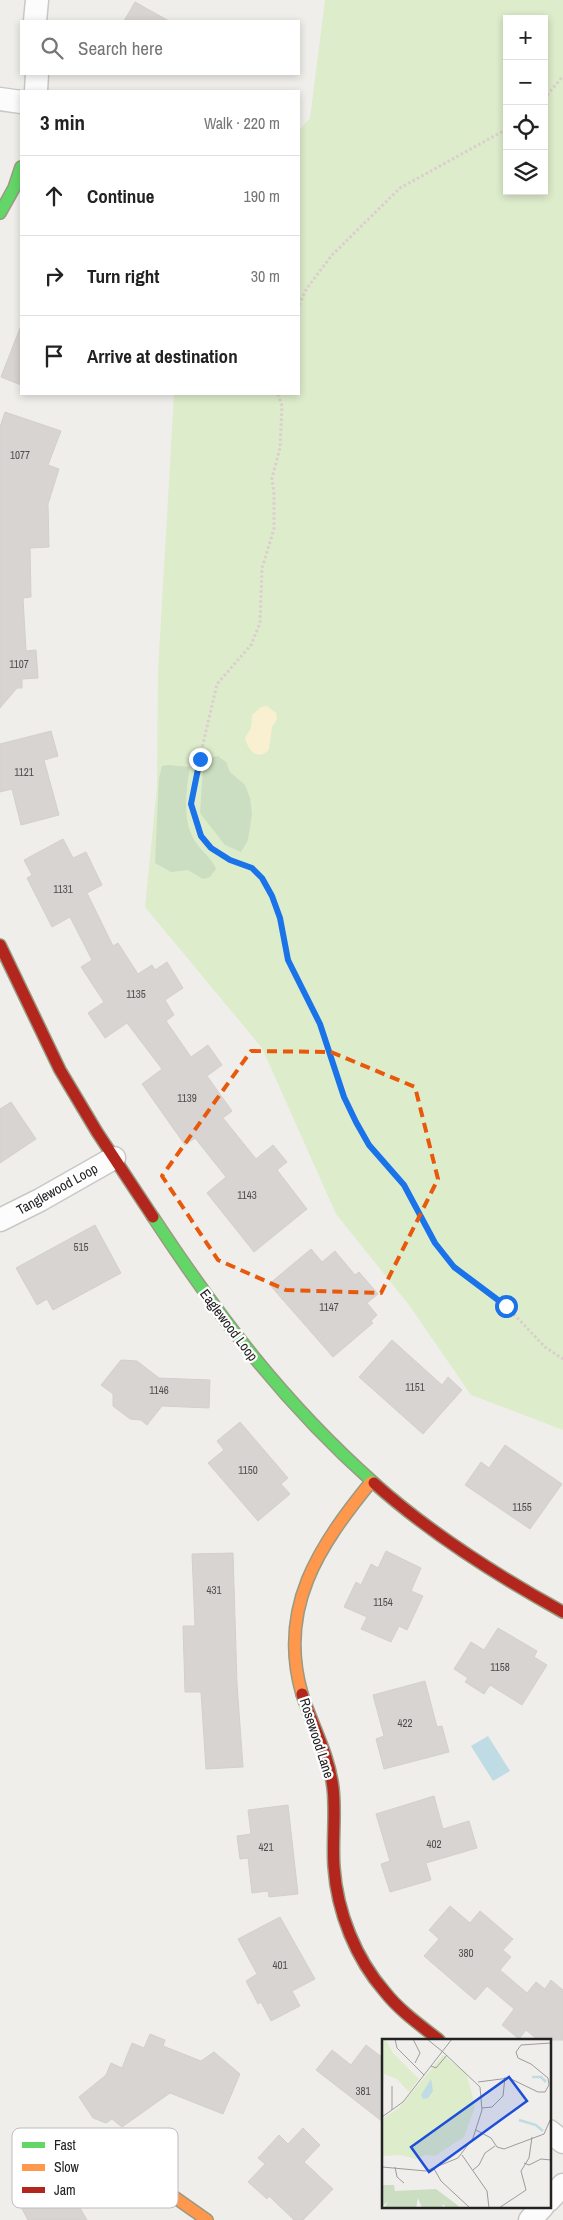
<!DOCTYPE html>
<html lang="en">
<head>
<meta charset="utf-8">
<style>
	:root { --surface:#fff; --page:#f2f2f2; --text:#222; --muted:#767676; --line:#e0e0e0 }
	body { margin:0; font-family:"Archivo Narrow",sans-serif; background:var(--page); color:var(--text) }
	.controls { position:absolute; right:15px; top:15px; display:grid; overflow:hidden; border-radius:0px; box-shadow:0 2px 8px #0003 }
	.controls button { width:45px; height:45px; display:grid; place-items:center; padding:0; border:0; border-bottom:1px solid var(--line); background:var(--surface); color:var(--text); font:25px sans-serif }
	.stop { position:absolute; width:15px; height:15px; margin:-11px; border:4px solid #1a73e8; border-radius:50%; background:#fff }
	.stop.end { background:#1a73e8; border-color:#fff; box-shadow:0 1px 5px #0008 }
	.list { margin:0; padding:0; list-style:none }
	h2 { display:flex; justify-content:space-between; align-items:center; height:65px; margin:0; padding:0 20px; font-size:21px }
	h2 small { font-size:16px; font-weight:400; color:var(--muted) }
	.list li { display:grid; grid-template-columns:32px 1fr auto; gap:15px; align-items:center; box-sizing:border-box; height:80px; padding:0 20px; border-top:1px solid var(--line) }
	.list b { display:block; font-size:19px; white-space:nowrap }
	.list em { font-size:16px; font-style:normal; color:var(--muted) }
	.icon { flex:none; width:28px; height:28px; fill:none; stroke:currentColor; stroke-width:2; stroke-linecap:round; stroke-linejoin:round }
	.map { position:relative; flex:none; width:563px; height:2220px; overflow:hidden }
	.search { position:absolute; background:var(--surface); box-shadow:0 2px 8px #0003; left:20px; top:20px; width:280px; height:55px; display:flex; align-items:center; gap:12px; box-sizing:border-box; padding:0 18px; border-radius:0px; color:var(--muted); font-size:19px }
	.panel { position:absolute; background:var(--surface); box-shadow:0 2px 8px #0003; left:20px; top:90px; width:280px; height:305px; border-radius:0px }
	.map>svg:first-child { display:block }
	.grass { fill:#ddeccb; fill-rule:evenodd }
	.forest { fill:#cbdec1 }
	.sand { fill:#f8f0d0 }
	.water { fill:#bfdbe3 }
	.building { fill:#d7d4d2; stroke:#d3d0cc }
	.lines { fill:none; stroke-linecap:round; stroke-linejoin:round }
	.street-casing { stroke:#c9c8c7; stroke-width:25 }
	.fast-casing { stroke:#999a82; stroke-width:14 }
	.slow-casing { stroke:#999a82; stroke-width:14 }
	.jam-casing { stroke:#999a82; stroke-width:14 }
	.path { stroke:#dccecd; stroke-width:3; stroke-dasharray:2.5 2.5; stroke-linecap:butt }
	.street { stroke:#fdfcfc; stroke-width:22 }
	.fast { stroke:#63d668; stroke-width:11 }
	.slow { stroke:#ff974d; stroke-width:11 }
	.jam { stroke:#b3261e; stroke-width:11 }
	.route { stroke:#1a73e8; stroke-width:6 }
	.marked { fill:none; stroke:#e8590c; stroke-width:4; stroke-dasharray:10 6; stroke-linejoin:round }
	.labels { text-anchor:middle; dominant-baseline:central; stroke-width:4.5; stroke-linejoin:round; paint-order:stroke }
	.number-label { font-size:11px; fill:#4f4e4e }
	.street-label { font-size:14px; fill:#222; stroke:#fff }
	.inset-river { fill:none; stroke:#bfdbe3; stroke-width:2.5 }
	.inset-road { fill:none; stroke:#9e9c9b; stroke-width:1 }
	.view { fill:#1d4ed8; fill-opacity:0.15; stroke:#1d4ed8; stroke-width:2.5 }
	.inset-edge { fill:none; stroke:#222; stroke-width:2.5 }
	.key { fill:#fff; stroke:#bdbdbd; stroke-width:1 }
	.key-label { font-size:14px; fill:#222 }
</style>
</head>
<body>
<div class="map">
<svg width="563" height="2220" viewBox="0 0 563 2220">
	<rect width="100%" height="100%" fill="#f0eeeb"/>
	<path class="grass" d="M325,0H563V1430L471,1395L409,1305L336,1214L262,1048L145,907L157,787L158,671L174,394H299V130L310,118ZM507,19H544V191H507Z"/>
	<path class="forest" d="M218,756L226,762L230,772L245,785L250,798L252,814L248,840L241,852L225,845L200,813L203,769L207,758Z
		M168,765L190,767C186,791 181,822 197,844C203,853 212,858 216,869L210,877L203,879L188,870L171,872L155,863L159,778L162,766Z"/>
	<path class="sand" d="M267,706L276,713L277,719L272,727L269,749C259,762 248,751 245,738L251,728L252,715L261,707Z"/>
	<path class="water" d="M488,1736L510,1771L493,1781L471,1746Z"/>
	<path class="building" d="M135,2L169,21H124Z
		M20,328H21V385L1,377Z
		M5,412L61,431L48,465L59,469L48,504L49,547L30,548L31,597L23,598L26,651L36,650L38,678L22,679V688H17L0,708V427Z
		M51,731L58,756L44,760L59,815L21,825L12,789L0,792V744Z
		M63,839L73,858L86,852L102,885L87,893L113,946L118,943L138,974L152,965L155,970L167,962L183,988L165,1000L174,1015L166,1021L191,1057L208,1045L222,1065L207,1076L232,1111L223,1118L256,1159L273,1145L287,1162L277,1170L307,1209L254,1252L207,1193L226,1177L195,1138L185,1145L142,1084L162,1069L127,1023L105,1038L88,1013L104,1002L81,967L92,960L70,917L52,927L27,878L32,875L24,860Z
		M11,1102L36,1139L0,1163V1109Z
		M95,1225L121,1273L53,1310L47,1299L37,1305L16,1268Z
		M311,1249L322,1262L335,1251L355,1275L359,1272L378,1294L367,1303L377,1315L371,1321L373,1323L333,1357L269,1284Z
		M392,1340L442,1385L448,1377L462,1390L423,1434L359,1377Z
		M121,1360L137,1361L159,1378L210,1380L209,1408L162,1406L147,1425L141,1420L130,1419L113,1406V1394L101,1385Z
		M240,1422L288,1478L281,1484L290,1494L258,1521L208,1463L224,1450L217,1441Z
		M505,1445L562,1484L530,1529L465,1485L481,1462L489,1468Z
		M386,1551L421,1568L411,1591L423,1596L407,1630L399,1626L391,1642L361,1629L367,1617L344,1607L356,1582L361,1585L371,1564L378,1568Z
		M233,1553L237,1684L243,1767L206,1769L201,1692H185L183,1626H195L192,1554Z
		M498,1628L537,1651L534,1657L547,1665L522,1705L490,1685L484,1694L465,1682L468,1678L454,1669L471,1642L484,1650Z
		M425,1681L437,1727L442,1726L449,1752L384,1769L376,1739L384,1736L373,1695Z
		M434,1796L443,1829L469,1821L477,1848L426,1863L431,1880L390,1892L381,1864L390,1861L376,1814Z
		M288,1805L298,1894L269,1897L268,1891L252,1893L248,1858L240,1859L237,1836L251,1834L248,1810Z
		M450,1906L470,1923L480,1911L513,1939L503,1950L511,1957L500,1970L527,1993L536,1982L545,1989L551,1980L563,1990V2040H538L526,2030L519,2039L502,2025L514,2009L487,1986L475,2000L424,1956L439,1939L429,1930Z
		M280,1917L315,1979L292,1991L300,2006L271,2021L261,2002L258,2004L246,1981L257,1974L238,1939Z
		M150,2034L165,2040L163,2046L201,2061L214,2052L240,2074L223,2114L170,2093L122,2127L112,2119L106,2123L93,2118L79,2097L106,2075L111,2063L122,2068L132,2043L144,2048Z
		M366,2045L383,2058V2122L316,2070L332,2050L351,2065Z
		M303,2128L320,2145L304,2162L333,2189L303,2220H294L269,2196L267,2199L248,2182L265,2164L258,2158L279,2135L288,2144Z
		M68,2170L80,2189L72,2194L87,2220H28L17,2200Z"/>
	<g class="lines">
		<g class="street-casing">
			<path id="street" d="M35,21L37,0
				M36,91L37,74
				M0,99L21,102
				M0,1220L40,1200L114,1158
				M549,2131L563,2142
				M549,2200L563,2185
				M530,2220L543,2206"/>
		</g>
		<g class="fast-casing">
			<path id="fast" d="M0,213L14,188L21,167
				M153,1217C219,1317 283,1402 374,1483"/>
		</g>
		<g class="slow-casing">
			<path id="slow" d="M302,1694C277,1608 319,1546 371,1482
				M170,2194L207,2220"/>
		</g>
		<g class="jam-casing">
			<path id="jam" d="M0,945L60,1070L97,1132L153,1217
				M374,1483C431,1534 496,1575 563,1612
				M302,1694C312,1725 329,1754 333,1788C336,1814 332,1841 334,1867C337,1912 356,1959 385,1992C400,2011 420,2025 439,2040"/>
		</g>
		<path class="path" d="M544,99L563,76
			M299,305L307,288L332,255L400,188L507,129
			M278,394L282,406L280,448L272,478L274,494V529L262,568L260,623L251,645L217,684L193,787L191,804L201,836L211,848L231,860L252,868L262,879L272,896L280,918L288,960L309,999L320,1024L344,1097L369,1145L404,1185L435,1243L454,1267L506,1306L545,1347L563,1359"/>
		<use href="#street" class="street"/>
		<use href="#fast" class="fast"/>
		<use href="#slow" class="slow"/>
		<use href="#jam" class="jam"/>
	</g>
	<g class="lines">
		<path class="route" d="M200,759L191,804L201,836L211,848L230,860L252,868L262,878L272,896L280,918L288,960L320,1024L344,1097L356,1122L369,1145L404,1185L435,1243L454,1267L506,1306"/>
	</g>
	<path class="marked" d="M251,1051L331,1052L415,1087L438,1179L381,1293L286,1290L218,1260L162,1176Z"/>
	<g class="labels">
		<g class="number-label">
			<text x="20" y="455">1077</text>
			<text x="19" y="664">1107</text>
			<text x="24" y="772">1121</text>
			<text x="63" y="889">1131</text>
			<text x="136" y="994">1135</text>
			<text x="187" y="1098">1139</text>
			<text x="247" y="1195">1143</text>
			<text x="81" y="1247">515</text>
			<text x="329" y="1307">1147</text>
			<text x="415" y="1387">1151</text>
			<text x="159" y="1390">1146</text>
			<text x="248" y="1470">1150</text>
			<text x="522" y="1507">1155</text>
			<text x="214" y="1590">431</text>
			<text x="383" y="1602">1154</text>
			<text x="500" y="1667">1158</text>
			<text x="405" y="1723">422</text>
			<text x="434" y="1844">402</text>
			<text x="266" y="1847">421</text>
			<text x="466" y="1953">380</text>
			<text x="280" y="1965">401</text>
			<text x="363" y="2091">381</text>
		</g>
		<g class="street-label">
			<text transform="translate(57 1189) rotate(-29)">Tanglewood Loop</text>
			<text transform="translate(229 1325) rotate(53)">Eaglewood Loop</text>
			<text transform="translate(317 1738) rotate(72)">Rosewood Lane</text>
		</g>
	</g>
	<g transform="translate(382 2039)">
		<rect width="169" height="169" fill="#f0eeeb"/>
		<path d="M0,0L4,1L11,14L37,40L27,53L15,40L2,35L0,65ZM61,16L84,34L89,51L93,68L82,98L53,117L43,116L34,120L19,116L0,117V80L17,69Z" fill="#ddeccb"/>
		<path d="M0,146H12L13,152L54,150L79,169H64L61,165L60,169H40L36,159L34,169H2L6,163L0,167Z" fill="#cbdec1"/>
		<path d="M49,40L51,52L46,59L41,60L39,56Z" fill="#bfdbe3"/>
		<path class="inset-river" d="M150,38H159L164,43M137,81L154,86L161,92"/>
		<path class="inset-road" d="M13,0L15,9L42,36M31,0L38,14L33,24M45,0L61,13M49,27L54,29L65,16M96,43L127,39L156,53H163L167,46L166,39L149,25L136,19L134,13L139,6L169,4M10,47V71M100,69L110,68L121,57L123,38M0,78L21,63L70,0M94,91L109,99L115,108L122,110L162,95L169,79M80,116L105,152L107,169M142,124L147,126L159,120L169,121M0,128L44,132L76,119L91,99L100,71L98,48L61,13M13,128L15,138L22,144M51,128L59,142L88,169M91,131L97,126L103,114L113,107M117,169L144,151L139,132L147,119L150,98"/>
		<path class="view" d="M127,38L145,62L47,133L29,108Z"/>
		<rect width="169" height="169" class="inset-edge"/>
	</g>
	<rect x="12" y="2128" width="166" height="80" rx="8" class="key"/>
	<rect x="22" y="2142" width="23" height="6" fill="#63d668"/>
	<rect x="22" y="2164" width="23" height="7" fill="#ff974d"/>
	<rect x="22" y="2187" width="23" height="6" fill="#b3261e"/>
	<g class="key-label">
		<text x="54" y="2150">Fast</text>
		<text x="54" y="2172">Slow</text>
		<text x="54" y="2195">Jam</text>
	</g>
</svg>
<div class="controls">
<button>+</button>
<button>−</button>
<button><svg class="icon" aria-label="locate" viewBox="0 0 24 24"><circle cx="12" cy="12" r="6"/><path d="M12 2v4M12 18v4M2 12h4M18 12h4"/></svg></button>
<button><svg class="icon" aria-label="layers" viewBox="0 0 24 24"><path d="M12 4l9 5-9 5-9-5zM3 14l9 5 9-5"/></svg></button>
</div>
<div class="stop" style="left:506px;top:1306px"></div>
<div class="stop end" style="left:200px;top:759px"></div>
<div class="search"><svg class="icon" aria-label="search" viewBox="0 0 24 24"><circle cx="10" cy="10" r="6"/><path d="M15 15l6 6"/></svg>Search here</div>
<section class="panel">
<h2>3 min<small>Walk · 220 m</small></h2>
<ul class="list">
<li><svg class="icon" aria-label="ahead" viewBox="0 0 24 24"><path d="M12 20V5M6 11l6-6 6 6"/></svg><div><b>Continue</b></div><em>190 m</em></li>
<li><svg class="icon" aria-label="right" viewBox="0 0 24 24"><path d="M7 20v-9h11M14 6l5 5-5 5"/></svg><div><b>Turn right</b></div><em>30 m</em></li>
<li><svg class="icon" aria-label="arrive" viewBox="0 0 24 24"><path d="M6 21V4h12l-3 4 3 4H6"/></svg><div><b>Arrive at destination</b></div></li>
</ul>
</section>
</div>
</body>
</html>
